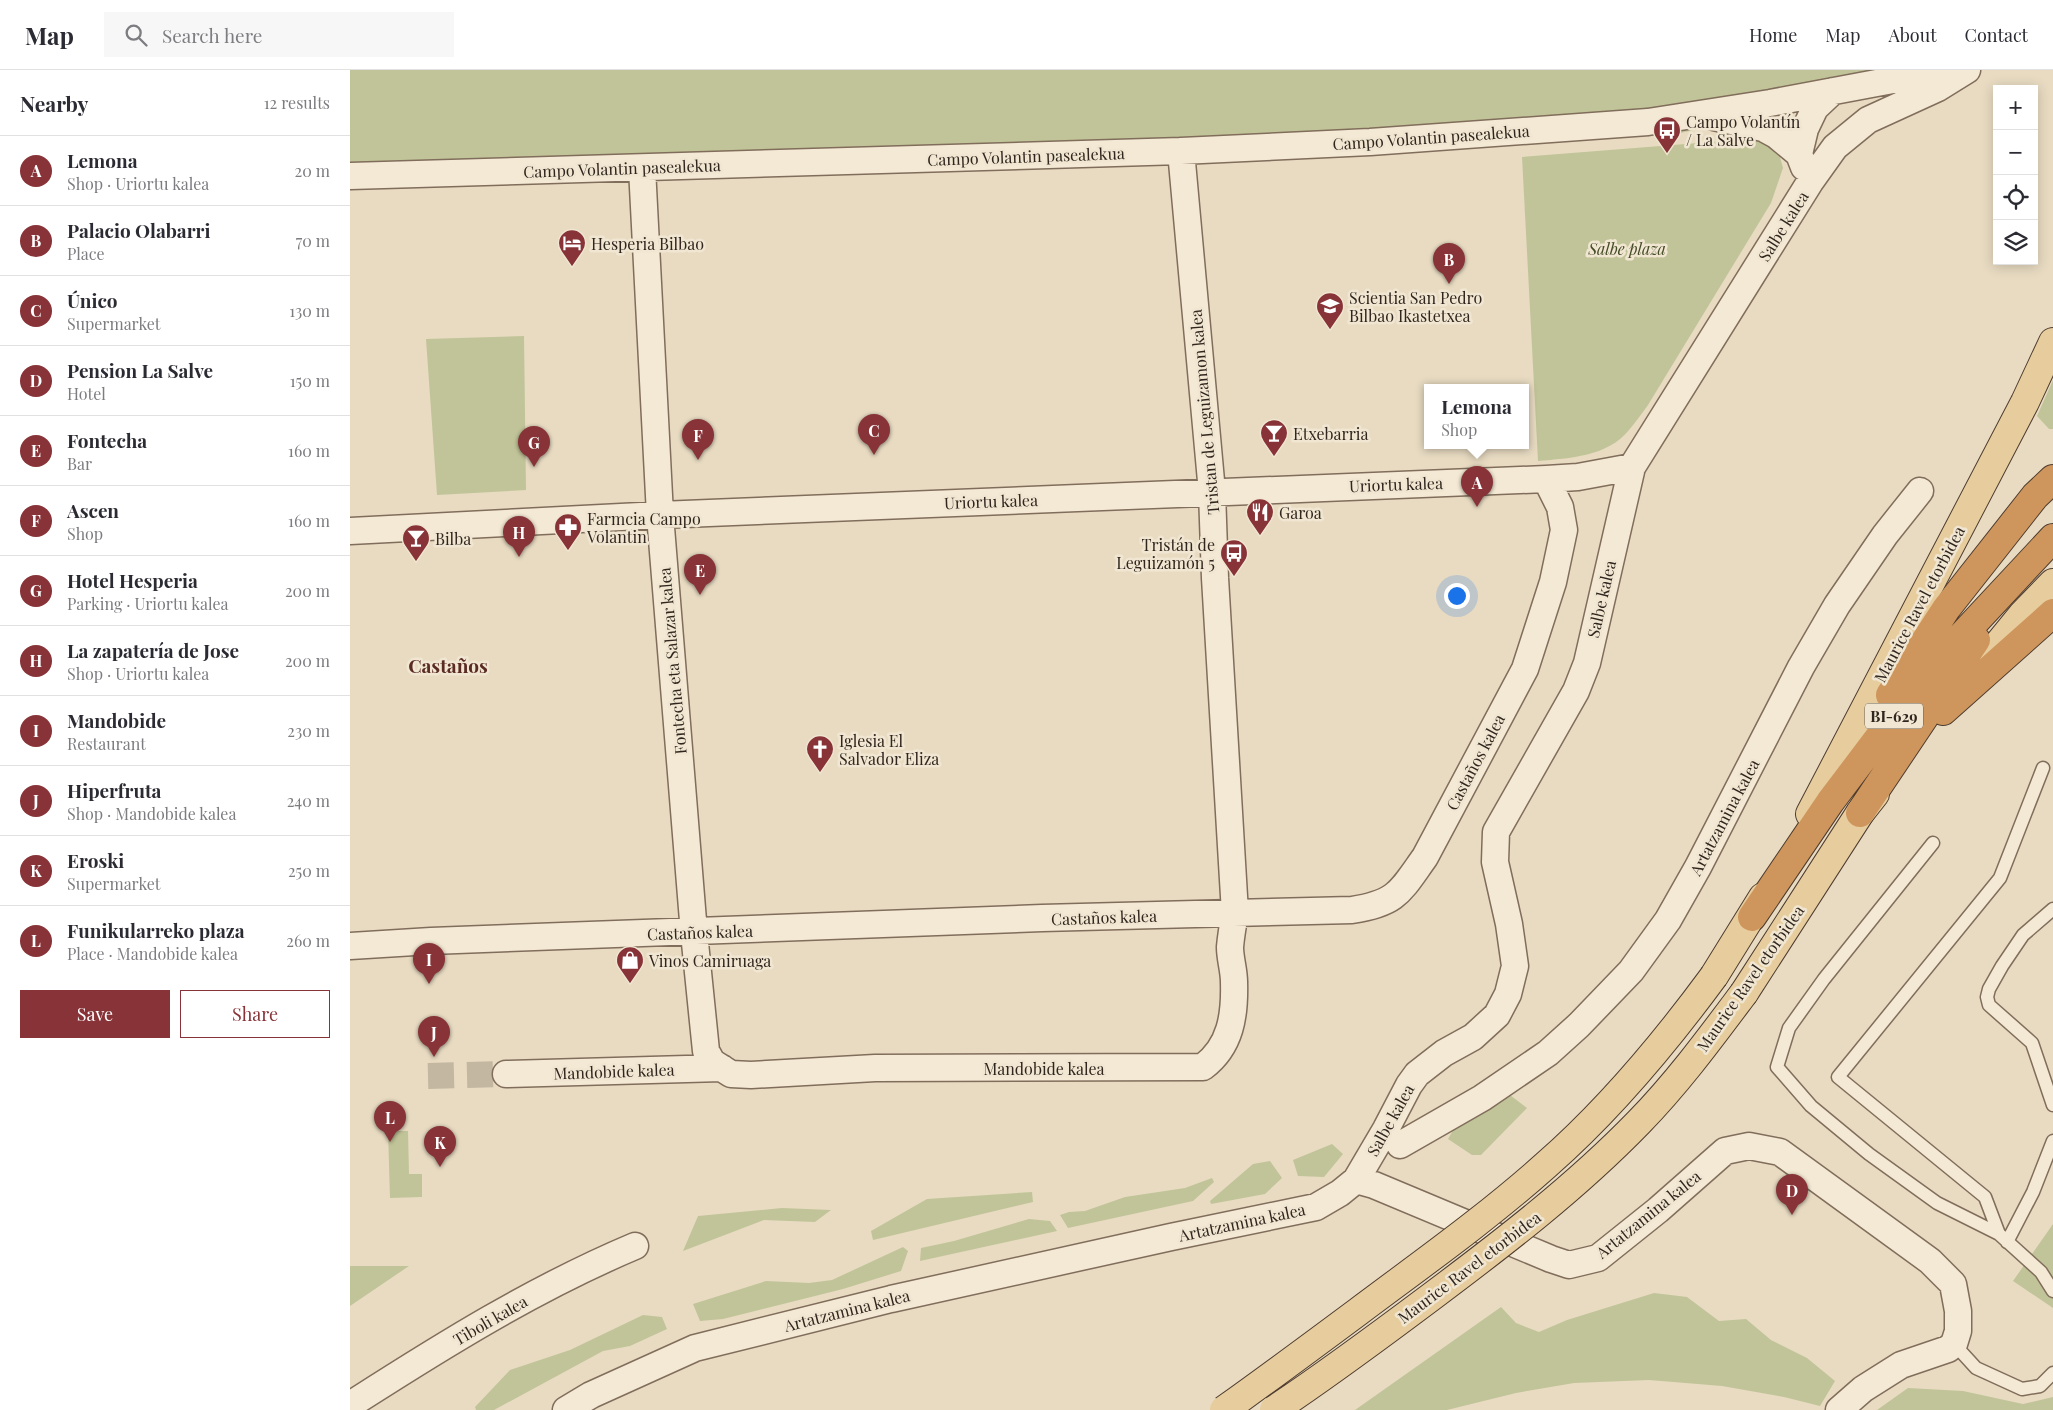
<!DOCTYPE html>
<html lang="en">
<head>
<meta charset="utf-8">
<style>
	:root { --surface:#fff; --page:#f7f7f7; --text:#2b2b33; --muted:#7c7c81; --line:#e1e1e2; --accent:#873337 }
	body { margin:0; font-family:"Playfair Display",serif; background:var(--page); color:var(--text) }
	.controls { position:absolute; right:15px; top:15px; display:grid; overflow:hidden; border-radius:0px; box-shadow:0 2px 12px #0003 }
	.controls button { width:45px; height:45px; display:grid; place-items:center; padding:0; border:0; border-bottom:1px solid var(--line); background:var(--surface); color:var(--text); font:25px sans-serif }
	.you { position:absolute; left:1106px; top:525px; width:18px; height:18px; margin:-12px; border:4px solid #fff; border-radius:50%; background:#1a73e8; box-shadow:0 0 0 8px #1a73e833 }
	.badge { display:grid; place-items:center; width:32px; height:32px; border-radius:50%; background:var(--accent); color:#fff; font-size:16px; font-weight:700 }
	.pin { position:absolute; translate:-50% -41px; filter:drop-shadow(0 1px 2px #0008) }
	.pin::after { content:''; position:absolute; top:26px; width:18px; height:15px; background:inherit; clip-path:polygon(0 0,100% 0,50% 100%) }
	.popup { position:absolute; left:1074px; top:314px; width:105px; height:65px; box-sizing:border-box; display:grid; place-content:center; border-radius:0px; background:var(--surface); filter:drop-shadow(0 1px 4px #0005); font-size:16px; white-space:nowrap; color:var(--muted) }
	.popup b { font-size:19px; color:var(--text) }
	.popup::after { content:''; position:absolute; left:50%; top:100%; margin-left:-10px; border:10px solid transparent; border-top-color:var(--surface) }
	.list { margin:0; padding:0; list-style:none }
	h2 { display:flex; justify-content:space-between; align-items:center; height:65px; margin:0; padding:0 20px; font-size:21px }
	h2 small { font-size:16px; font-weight:400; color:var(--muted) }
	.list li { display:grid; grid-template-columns:32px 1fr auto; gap:15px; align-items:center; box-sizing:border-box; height:70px; padding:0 20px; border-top:1px solid var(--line) }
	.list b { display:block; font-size:19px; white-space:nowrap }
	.list p { margin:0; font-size:16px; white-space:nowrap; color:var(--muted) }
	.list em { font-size:16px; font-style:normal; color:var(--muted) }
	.actions { display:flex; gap:10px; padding:15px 20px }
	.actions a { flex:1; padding:11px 0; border:1px solid var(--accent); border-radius:0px; text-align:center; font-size:18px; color:var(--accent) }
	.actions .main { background:var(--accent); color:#fff }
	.icon { flex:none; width:28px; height:28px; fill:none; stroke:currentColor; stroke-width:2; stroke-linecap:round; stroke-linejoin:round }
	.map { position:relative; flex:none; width:1703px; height:1340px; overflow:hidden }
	header { display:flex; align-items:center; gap:30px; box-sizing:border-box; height:70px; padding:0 25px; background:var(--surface); border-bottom:1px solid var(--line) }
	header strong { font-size:24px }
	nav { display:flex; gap:28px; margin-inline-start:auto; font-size:18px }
	.search { width:350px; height:45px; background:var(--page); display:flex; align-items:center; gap:12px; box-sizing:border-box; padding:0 18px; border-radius:0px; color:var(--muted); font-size:19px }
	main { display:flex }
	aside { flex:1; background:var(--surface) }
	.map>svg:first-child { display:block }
	.green { fill:#c1c498 }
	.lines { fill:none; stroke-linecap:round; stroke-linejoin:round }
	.street-tunnel { stroke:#c3b7a1; stroke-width:26; stroke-dasharray:26 13; stroke-linecap:butt }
	.lane-casing { stroke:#806d5b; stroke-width:15 }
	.street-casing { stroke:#806d5b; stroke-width:29 }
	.primary-casing { stroke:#4e3c2f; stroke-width:30 }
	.highway-casing { stroke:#4e3c2f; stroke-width:30 }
	.lane { stroke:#f4e9d4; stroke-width:12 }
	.street { stroke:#f4e9d4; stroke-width:26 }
	.primary { stroke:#e7cd9e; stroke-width:28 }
	.highway { stroke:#ce965c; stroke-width:28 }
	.primary-bridge-casing { stroke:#4e3c2f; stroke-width:30; stroke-linecap:butt }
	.primary-bridge { stroke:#e7cd9e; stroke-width:28 }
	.labels { text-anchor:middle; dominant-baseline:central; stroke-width:5; stroke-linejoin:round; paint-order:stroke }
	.shield { fill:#f0e6d1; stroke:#6a6054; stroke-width:1 }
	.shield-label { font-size:15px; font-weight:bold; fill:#31261e }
	.poi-label { font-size:16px; fill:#31261e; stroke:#f0e6d1; text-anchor:start }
	.street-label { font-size:16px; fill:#31261e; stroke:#f0e6d1 }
	.park-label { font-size:16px; font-style:italic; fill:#444b27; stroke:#f0e6d1 }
	.quarter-label { font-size:19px; font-weight:bold; fill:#592b22; stroke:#f0e6d1 }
</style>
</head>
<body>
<header>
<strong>Map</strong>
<div class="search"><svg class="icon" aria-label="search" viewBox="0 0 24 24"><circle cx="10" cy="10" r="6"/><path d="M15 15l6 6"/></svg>Search here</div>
<nav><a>Home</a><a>Map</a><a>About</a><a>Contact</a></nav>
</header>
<main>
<aside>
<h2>Nearby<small>12 results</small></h2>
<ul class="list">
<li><span class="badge">A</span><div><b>Lemona</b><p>Shop · Uriortu kalea</p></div><em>20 m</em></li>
<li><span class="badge">B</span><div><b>Palacio Olabarri</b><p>Place</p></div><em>70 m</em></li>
<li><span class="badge">C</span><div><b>Único</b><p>Supermarket</p></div><em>130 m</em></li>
<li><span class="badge">D</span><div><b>Pension La Salve</b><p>Hotel</p></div><em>150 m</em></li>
<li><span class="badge">E</span><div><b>Fontecha</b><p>Bar</p></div><em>160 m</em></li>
<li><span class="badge">F</span><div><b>Ascen</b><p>Shop</p></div><em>160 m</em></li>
<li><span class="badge">G</span><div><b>Hotel Hesperia</b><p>Parking · Uriortu kalea</p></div><em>200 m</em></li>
<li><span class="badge">H</span><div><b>La zapatería de Jose</b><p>Shop · Uriortu kalea</p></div><em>200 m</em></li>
<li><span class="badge">I</span><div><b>Mandobide</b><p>Restaurant</p></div><em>230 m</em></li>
<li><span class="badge">J</span><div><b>Hiperfruta</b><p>Shop · Mandobide kalea</p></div><em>240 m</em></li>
<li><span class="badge">K</span><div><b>Eroski</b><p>Supermarket</p></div><em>250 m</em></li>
<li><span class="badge">L</span><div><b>Funikularreko plaza</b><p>Place · Mandobide kalea</p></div><em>260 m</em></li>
</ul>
<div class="actions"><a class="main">Save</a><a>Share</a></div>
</aside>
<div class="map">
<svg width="1703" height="1340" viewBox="0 0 1703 1340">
	<rect width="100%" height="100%" fill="#e8dbc2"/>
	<path class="green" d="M0,0H1603L1322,65L999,72L0,106Z
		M1412,68L1428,80L1433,98L1421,133L1298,335C1292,343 1286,352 1279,360C1257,387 1220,388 1188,391L1172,87Z
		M174,266L176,420L87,425L76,269Z
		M1703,310V359H1699L1687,346Z
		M1156,1022L1177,1038L1131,1085H1122L1098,1069L1109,1050Z
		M38,1061H58L59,1104H72V1127L40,1128Z
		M982,1074L993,1084L974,1107L948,1106L943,1090Z
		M920,1091L932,1108L915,1124L861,1134L860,1131L903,1094Z
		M862,1108L864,1112L843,1131L718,1158L710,1145L719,1142L735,1141L775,1127L835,1118Z
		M682,1122L683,1132L523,1170L521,1161L577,1129Z
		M432,1138L481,1140L465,1152L414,1150L333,1181L348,1146Z
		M679,1149L700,1151L707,1161L570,1191L571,1178L604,1171Z
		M1703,1154V1238L1663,1211Z
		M553,1177L558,1181L551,1201L493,1219L373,1249L350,1251L343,1234L416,1211L459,1213L482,1210Z
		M0,1196H59L0,1236Z
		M1304,1223L1337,1227L1369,1251L1396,1249L1421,1270L1457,1288L1485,1311L1470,1336L1434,1327L1372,1316L1299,1310L1224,1313L1166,1323L1097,1340H1005L1151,1237L1166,1253L1189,1262L1217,1250Z
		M293,1245L312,1247L317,1259L280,1276L253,1281L144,1340H126L125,1337L160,1300L220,1280Z
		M1558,1318L1613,1321L1673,1334L1703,1327V1340H1527Z"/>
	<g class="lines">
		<path class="street-tunnel" d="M78,1006L156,1004"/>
		<g class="lane-casing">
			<path id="lane" d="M1583,773L1474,909L1439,958L1427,997L1461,1036L1519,1084L1587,1133L1649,1164L1691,1202L1703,1221
				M1703,839L1673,865L1652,896L1639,919L1637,927L1639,935L1682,973L1703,1035
				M1649,1164L1635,1127L1488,1007L1650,808L1693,698
				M1657,1172L1683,1122L1703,1071
				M1604,1274L1626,1298L1672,1319L1690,1316L1703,1303"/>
		</g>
		<g class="street-casing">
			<path id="street" d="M1364,47L1413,58L1426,65L1449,84
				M1454,97L1449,84L1455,59L1465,38L1483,21
				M292,98L310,445L344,863L356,981L362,992L381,1004L401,1005L525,998L853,997C881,976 885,945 884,912C884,900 880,889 880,877C881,866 883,854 885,843L865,508L862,422L831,81
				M0,106L831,81L1020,72L1298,52L1420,33L1596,0
				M0,461L310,445L1196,409L1228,407L1282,397
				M0,876L81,871L692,848L1002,840C1047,833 1050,822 1075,787L1175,599L1203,512L1214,460L1210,437L1196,409
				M156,1004L372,998
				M1050,1075L1132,1028L1198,983L1229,955L1281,901L1318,850L1348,797L1451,597L1487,535L1535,465L1570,421
				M1006,1110L1024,1115L1201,1189L1219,1195L1248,1188L1308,1140L1375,1081L1399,1076L1430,1082L1580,1191L1603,1214L1608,1241V1261L1604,1274L1598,1279L1551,1295L1513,1319L1489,1340
				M0,1335C92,1276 185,1218 285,1176
				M216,1340L241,1325L345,1278L541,1229L821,1167L966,1137L990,1123L1006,1110L1036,1059L1059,1015L1067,1004L1094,983L1123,967L1147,945L1158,924L1165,896L1159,854L1145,792L1146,762L1226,621L1237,593L1282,397L1460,112L1485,77L1518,50L1588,18L1617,0"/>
		</g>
		<g class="primary-casing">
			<path id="primary" d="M1627,600L1672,545L1703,513
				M1460,744L1675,332L1703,272
				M1364,906L1413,827
				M1394,923L1510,743L1525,724"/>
		</g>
		<g class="highway-casing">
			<path id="highway" d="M1540,625L1596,539L1685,426L1703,409
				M1593,641L1703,543
				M1510,743L1626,570
				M1402,847L1480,732L1579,601L1703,468"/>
		</g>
		<use href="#lane" class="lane"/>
		<use href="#street" class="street"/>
		<use href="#primary" class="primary"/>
		<use href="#highway" class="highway"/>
		<g class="primary-bridge-casing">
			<path id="primary-bridge" d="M874,1340C933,1298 990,1255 1048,1212C1098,1175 1149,1137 1196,1095C1259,1040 1314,974 1364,906
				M924,1340C978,1304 1029,1266 1081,1227C1153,1173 1226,1117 1289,1052C1328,1012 1361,967 1394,923"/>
		</g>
		<use href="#primary-bridge" class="primary-bridge"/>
	</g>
	<defs>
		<g id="bus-pin" transform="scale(1.4375)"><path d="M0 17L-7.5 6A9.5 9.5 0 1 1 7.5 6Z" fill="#873337" stroke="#f0e6d1"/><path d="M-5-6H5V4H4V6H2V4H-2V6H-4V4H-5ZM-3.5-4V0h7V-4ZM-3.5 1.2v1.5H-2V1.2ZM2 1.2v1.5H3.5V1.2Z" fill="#fff"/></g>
		<g id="hotel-pin" transform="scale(1.4375)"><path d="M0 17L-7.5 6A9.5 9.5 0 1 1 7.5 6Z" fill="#873337" stroke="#f0e6d1"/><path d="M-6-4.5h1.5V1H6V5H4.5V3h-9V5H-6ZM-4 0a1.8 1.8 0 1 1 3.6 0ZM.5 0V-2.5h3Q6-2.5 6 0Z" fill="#fff"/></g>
		<g id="school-pin" transform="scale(1.4375)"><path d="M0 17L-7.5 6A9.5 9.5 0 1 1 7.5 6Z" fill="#873337" stroke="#f0e6d1"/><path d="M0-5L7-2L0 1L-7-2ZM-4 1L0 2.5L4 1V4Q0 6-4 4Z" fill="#fff"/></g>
		<g id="bar-pin" transform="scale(1.4375)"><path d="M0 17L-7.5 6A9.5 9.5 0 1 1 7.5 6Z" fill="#873337" stroke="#f0e6d1"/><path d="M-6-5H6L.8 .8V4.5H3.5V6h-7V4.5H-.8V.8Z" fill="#fff"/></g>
		<g id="restaurant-pin" transform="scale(1.4375)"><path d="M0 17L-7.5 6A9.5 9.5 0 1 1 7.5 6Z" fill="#873337" stroke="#f0e6d1"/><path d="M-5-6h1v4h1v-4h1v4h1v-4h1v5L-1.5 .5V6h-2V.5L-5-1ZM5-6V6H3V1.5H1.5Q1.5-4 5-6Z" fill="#fff"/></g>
		<g id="pharmacy-pin" transform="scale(1.4375)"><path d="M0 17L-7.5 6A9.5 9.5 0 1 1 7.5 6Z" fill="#873337" stroke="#f0e6d1"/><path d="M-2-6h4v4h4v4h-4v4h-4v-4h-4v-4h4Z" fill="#fff"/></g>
		<g id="church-pin" transform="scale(1.4375)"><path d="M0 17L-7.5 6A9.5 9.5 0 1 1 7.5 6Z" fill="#873337" stroke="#f0e6d1"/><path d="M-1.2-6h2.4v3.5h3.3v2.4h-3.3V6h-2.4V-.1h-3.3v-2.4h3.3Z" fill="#fff"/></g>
		<g id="shop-pin" transform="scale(1.4375)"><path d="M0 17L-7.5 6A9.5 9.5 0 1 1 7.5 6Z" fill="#873337" stroke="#f0e6d1"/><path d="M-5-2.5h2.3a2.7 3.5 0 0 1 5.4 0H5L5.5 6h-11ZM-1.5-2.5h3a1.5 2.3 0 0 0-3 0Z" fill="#fff"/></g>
	</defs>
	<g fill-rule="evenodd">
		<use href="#bus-pin" x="1317" y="60"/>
		<use href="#hotel-pin" x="222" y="173"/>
		<use href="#school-pin" x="980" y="236"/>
		<use href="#bar-pin" x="924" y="363"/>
		<use href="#restaurant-pin" x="910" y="442"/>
		<use href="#pharmacy-pin" x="218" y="457"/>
		<use href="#bar-pin" x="66" y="468"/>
		<use href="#bus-pin" x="884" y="483"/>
		<use href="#church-pin" x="470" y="679"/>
		<use href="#shop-pin" x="280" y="890"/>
	</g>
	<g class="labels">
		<rect class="shield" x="1515" y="633.5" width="58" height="25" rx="4"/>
		<g class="shield-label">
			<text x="1544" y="646">BI-629</text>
		</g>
		<g class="poi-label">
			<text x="1336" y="51">Campo Volantín<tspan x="1336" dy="18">/ La Salve</tspan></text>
			<text x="241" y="173">Hesperia Bilbao</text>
			<text x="999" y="227">Scientia San Pedro<tspan x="999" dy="18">Bilbao Ikastetxea</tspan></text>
			<text x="943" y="363">Etxebarria</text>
			<text x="929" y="442">Garoa</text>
			<text x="237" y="448">Farmcia Campo<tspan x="237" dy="18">Volantin</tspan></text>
			<text x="85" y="468">Bilba</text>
			<text x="865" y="474" text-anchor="end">Tristán de<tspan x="865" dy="18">Leguizamón 5</tspan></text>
			<text x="489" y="670">Iglesia El<tspan x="489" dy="18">Salvador Eliza</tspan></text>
			<text x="299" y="890">Vinos Camiruaga</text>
		</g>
		<g class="street-label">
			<text transform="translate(1081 67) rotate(-4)">Campo Volantin pasealekua</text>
			<text transform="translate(676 86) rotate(-2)">Campo Volantin pasealekua</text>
			<text transform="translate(272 98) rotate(-2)">Campo Volantin pasealekua</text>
			<text transform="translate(1433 156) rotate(-58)">Salbe kalea</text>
			<text transform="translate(854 342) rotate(-95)">Tristan de Leguizamon kalea</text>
			<text transform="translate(1046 414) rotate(-2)">Uriortu kalea</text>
			<text transform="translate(641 431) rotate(-2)">Uriortu kalea</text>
			<text transform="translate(1251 529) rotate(-77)">Salbe kalea</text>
			<text transform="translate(1569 534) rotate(-62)">Maurice Ravel etorbidea</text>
			<text transform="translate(322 591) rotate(-95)">Fontecha eta Salazar kalea</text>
			<text transform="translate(1125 692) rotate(-62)">Castaños kalea</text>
			<text transform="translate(1374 747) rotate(-62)">Artatzamina kalea</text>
			<text transform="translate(754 847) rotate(-2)">Castaños kalea</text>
			<text transform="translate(350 862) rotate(-2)">Castaños kalea</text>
			<text transform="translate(1400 908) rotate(-55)">Maurice Ravel etorbidea</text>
			<text x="694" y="998">Mandobide kalea</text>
			<text transform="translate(264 1001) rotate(-2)">Mandobide kalea</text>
			<text transform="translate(1040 1050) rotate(-61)">Salbe kalea</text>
			<text transform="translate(1298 1144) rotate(-39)">Artatzamina kalea</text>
			<text transform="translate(892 1152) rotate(-12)">Artatzamina kalea</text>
			<text transform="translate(1119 1197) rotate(-37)">Maurice Ravel etorbidea</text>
			<text transform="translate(497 1240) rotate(-14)">Artatzamina kalea</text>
			<text transform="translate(140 1250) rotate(-30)">Tiboli kalea</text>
		</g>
		<g class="park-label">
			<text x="1277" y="178">Salbe plaza</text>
		</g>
		<g class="quarter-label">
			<text x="98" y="595">Castaños</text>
		</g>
	</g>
</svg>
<div class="controls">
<button>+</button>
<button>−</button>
<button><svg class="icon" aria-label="locate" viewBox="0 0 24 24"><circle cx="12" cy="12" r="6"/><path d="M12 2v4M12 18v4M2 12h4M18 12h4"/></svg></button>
<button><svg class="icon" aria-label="layers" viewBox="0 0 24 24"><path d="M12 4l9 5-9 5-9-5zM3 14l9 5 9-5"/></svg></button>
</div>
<div class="you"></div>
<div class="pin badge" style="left:1127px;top:437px">A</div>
<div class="popup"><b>Lemona</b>Shop</div>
<div class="pin badge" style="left:1099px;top:214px">B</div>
<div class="pin badge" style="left:524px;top:385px">C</div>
<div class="pin badge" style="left:1442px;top:1145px">D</div>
<div class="pin badge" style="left:350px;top:525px">E</div>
<div class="pin badge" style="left:348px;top:390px">F</div>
<div class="pin badge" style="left:184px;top:397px">G</div>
<div class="pin badge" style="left:169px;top:487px">H</div>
<div class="pin badge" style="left:79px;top:914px">I</div>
<div class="pin badge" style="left:84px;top:987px">J</div>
<div class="pin badge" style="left:90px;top:1097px">K</div>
<div class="pin badge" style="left:40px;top:1072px">L</div>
</div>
</main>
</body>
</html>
